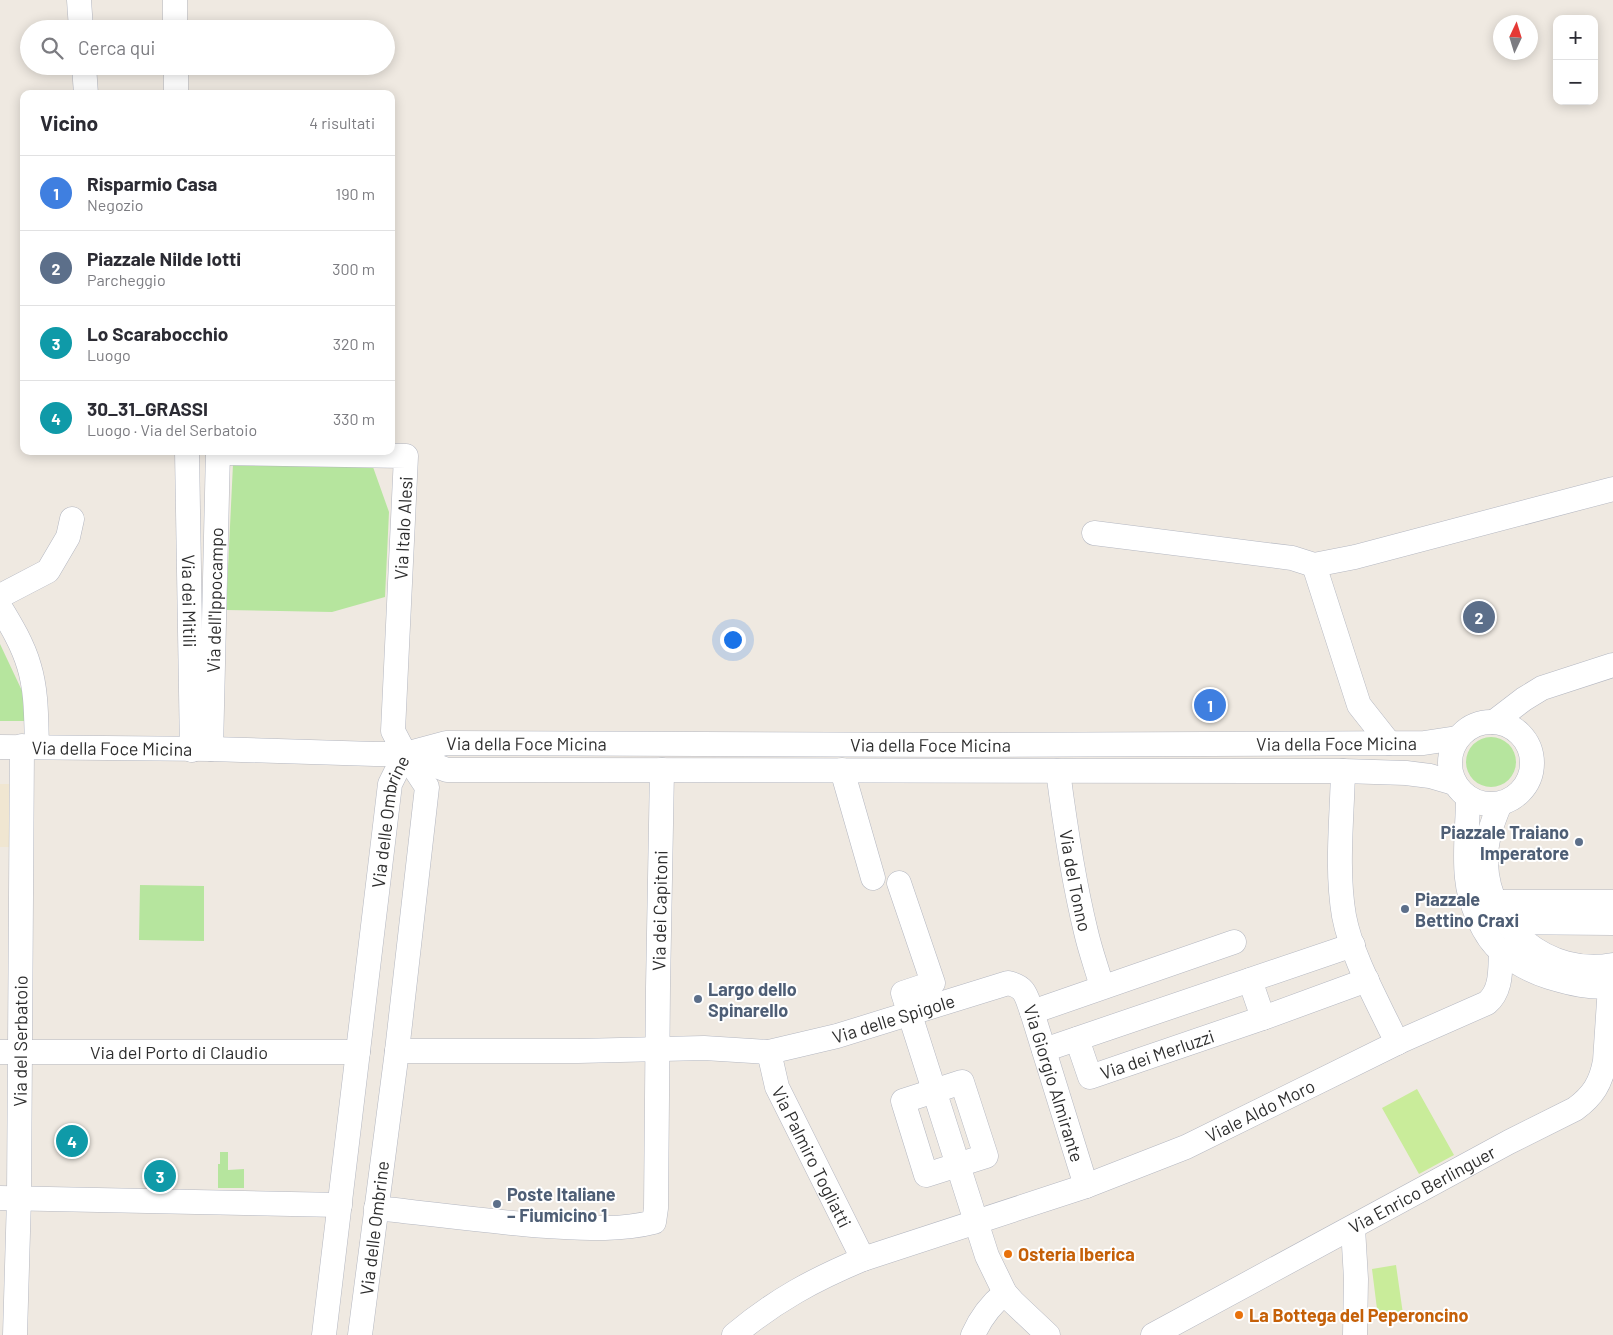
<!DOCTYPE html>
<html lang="it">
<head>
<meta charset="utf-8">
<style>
	:root { --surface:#fff; --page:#f2f2f3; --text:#2b2b33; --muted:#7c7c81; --line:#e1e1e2; --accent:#0b8043 }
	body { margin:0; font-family:Barlow,sans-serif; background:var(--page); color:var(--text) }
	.controls { position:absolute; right:15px; top:15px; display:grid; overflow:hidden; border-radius:10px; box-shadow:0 2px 12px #0003 }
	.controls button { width:45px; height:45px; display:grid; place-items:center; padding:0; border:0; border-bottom:1px solid var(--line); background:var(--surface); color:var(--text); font:25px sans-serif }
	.compass { position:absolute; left:1493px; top:15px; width:45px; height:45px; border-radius:50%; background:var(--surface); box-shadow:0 2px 12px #0003; rotate:4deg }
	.you { position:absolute; left:732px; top:639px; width:18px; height:18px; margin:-12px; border:4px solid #fff; border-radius:50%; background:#1a73e8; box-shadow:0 0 0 8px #1a73e833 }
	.badge { display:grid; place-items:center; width:32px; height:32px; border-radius:50%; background:var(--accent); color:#fff; font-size:16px; font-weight:700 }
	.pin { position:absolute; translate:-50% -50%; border:2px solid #fff; box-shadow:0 1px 5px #0006 }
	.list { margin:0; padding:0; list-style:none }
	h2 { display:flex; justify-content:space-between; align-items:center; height:65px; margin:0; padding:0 20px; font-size:21px }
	h2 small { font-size:16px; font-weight:400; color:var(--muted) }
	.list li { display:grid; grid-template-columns:32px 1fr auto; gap:15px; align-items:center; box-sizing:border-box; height:75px; padding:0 20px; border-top:1px solid var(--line) }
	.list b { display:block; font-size:19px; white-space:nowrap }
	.list p { margin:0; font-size:16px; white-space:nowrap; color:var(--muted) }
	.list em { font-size:16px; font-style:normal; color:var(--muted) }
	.icon { flex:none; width:28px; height:28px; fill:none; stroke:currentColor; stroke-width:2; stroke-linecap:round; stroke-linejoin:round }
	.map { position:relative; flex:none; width:1613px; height:1335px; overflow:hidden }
	.search { position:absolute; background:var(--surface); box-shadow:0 2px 12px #0003; left:20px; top:20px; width:375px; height:55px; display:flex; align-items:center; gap:12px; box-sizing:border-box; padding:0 18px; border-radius:28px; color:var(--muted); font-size:19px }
	.panel { position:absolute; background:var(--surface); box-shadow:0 2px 12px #0003; left:20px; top:90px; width:375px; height:365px; border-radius:10px }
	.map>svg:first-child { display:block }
	.education { fill:#f0e6d1 }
	.green { fill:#b6e59e }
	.pitch { fill:#c9ec9a }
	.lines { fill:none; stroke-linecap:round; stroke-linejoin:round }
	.minor-casing { stroke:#b4b7c1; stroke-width:25 }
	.minor { stroke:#fff; stroke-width:24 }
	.service-dot { fill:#5c6f8a; stroke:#fff; stroke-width:2 }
	.food-dot { fill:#e8710a; stroke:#fff; stroke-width:2 }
	.labels { text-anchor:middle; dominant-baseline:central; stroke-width:4; stroke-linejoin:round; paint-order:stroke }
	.street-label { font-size:18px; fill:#2e2e2e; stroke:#fff }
	.service-label { font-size:18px; font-weight:bold; fill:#4e5e75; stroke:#fff; text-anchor:start }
	.food-label { font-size:18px; font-weight:bold; fill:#c56008; stroke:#fff; text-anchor:start }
</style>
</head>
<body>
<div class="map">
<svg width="1613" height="1335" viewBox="0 0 1613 1335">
	<rect width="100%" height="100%" fill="#efe9e1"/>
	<path class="education" d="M0,784H11V847H0Z"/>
	<path class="green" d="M233,464L373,467L389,512L385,597L332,612L226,610Z
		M0,644L24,695L25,721H0Z
		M1466 762a25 25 0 1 1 50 0a25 25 0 1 1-50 0Z
		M140,885L204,886V941L139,940Z
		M220,1152H228V1170L244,1169V1188H218V1164H220Z"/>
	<path class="pitch" d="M1417,1089L1454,1155L1419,1174L1382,1108Z
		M1396,1265L1403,1314L1378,1317L1372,1269Z"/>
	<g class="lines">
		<g class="minor-casing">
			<g id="minor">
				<path d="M79,0L81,29"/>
				<path d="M175,0V29"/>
				<path d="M84,66L86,94"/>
				<path d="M176,66V94"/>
				<path id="s1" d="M187,451L192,750"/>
				<path d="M218,453L406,456L393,731L405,754L427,787L397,1051L360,1335"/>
				<path d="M1094,533L1292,558L1314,565L1355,557L1613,489"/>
				<path d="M1314,565L1359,705L1389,743"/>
				<path d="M0,596L48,571L68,537L72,519"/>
				<path d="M0,607C11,625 23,645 29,666C37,692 36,720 37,747"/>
				<circle cx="1491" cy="763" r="41"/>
				<path d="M1494,722L1524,699L1542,688L1613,665"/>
				<path id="s2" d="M0,747L211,749L375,754H405L446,743L967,745L1424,743L1457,738"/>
				<path id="s3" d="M211,749L218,451"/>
				<path d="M405,754L447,770L1343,771L1406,773L1430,776L1454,783"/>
				<path d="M842,770L873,878"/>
				<path id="s4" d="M1058,771C1065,825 1073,879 1086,932C1090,950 1097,969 1102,987"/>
				<path d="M1343,771C1342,819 1336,869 1344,916C1352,958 1379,1004 1397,1043"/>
				<path d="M1468,798C1468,824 1464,851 1467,878C1469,901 1483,937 1502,952C1516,963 1533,972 1549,977C1569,983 1592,989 1613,986"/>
				<path d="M1500,804C1492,823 1485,842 1486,863C1488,928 1549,977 1613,965"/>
				<path d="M899,883L933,983L903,993L987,1256L1005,1293L1013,1302L1048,1335"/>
				<path d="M1495,902H1613"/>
				<path d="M1506,922L1613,923"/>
				<path d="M1250,980L1263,1018"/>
				<path d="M1032,1012L1234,942"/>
				<path id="s5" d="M1077,1039L1090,1077L1263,1018L1367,980"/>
				<path d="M1044,1050L1353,945"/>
				<path id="s6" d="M397,1051H578L704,1048L769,1052L837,1036L1008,983C1026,987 1026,996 1032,1012L1086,1186"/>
				<path id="s7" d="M0,1052H358"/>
				<path id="s8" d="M769,1052L777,1087L863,1259"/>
				<path d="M962,1082L986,1156L926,1175L903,1101Z"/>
				<path d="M0,1198L340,1205"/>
				<path id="s9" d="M376,1208C433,1214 490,1222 547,1226C583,1228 619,1231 654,1222L656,1208L658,987L662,770"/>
				<path d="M1353,1228L1356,1279L1355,1335"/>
				<path id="s10" d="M15,1335L19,1198L22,746"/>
				<path id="s11" d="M324,1335L390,784L405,754"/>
				<path id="s12" d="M734,1335C776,1300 813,1280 863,1259L1086,1186L1186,1147L1403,1040L1487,1003C1502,990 1500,970 1501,952"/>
				<path d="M973,1335C981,1317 990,1305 1005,1293"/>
				<path id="s13" d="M1153,1335L1509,1142L1575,1109C1593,1096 1601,1083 1605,1061L1610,986"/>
			</g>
		</g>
		<use href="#minor" class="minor"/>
	</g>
	<g class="service-dot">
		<circle cx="1579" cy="842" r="5"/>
		<circle cx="1405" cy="909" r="5"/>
		<circle cx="698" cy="999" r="5"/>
		<circle cx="497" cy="1204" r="5"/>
	</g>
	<g class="food-dot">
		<circle cx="1008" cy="1254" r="5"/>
		<circle cx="1239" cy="1315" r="5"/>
	</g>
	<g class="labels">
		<g class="street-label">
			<text transform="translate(403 528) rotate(-87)">Via Italo Alesi</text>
			<text stroke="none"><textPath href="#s1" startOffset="150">Via dei Mitili</textPath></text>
			<text stroke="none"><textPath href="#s3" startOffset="149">Via dell'Ippocampo</textPath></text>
			<text stroke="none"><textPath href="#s2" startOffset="1338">Via della Foce Micina</textPath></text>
			<text stroke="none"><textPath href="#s2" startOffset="528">Via della Foce Micina</textPath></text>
			<text stroke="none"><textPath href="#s2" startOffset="932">Via della Foce Micina</textPath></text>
			<text stroke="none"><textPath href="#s2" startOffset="112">Via della Foce Micina</textPath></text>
			<text stroke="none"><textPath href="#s11" startOffset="518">Via delle Ombrine</textPath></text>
			<text stroke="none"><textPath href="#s4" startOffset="111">Via del Tonno</textPath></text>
			<text stroke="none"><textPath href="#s9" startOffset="591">Via dei Capitoni</textPath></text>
			<text stroke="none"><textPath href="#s6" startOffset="501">Via delle Spigole</textPath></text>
			<text stroke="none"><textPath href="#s10" startOffset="294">Via del Serbatoio</textPath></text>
			<text stroke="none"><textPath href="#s7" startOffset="179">Via del Porto di Claudio</textPath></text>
			<text stroke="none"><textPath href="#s5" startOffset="111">Via dei Merluzzi</textPath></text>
			<text stroke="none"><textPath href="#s6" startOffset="736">Via Giorgio Almirante</textPath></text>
			<text stroke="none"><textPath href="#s12" startOffset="575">Viale Aldo Moro</textPath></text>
			<text stroke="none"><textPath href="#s8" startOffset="114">Via Palmiro Togliatti</textPath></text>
			<text stroke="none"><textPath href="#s13" startOffset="306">Via Enrico Berlinguer</textPath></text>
			<text transform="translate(374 1228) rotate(-83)">Via delle Ombrine</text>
		</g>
		<g class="service-label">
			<text x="1569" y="832" text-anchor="end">Piazzale Traiano<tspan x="1569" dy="21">Imperatore</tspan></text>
			<text x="1415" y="899">Piazzale<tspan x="1415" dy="21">Bettino Craxi</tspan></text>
			<text x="708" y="989">Largo dello<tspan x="708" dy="21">Spinarello</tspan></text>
			<text x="507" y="1194">Poste Italiane<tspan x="507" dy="21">– Fiumicino 1</tspan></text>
		</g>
		<g class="food-label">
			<text x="1018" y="1254">Osteria Iberica</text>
			<text x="1249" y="1315">La Bottega del Peperoncino</text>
		</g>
	</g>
</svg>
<div class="controls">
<button>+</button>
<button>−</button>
</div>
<svg class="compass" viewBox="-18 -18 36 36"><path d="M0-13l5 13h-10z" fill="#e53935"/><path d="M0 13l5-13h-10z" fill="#7c7c81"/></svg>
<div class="you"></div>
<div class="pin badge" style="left:1210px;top:705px;background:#3f7fe0">1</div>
<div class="pin badge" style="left:1479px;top:617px;background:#5c6f8a">2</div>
<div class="pin badge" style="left:160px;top:1176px;background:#0f9aa8">3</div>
<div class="pin badge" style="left:72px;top:1141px;background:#0f9aa8">4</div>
<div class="search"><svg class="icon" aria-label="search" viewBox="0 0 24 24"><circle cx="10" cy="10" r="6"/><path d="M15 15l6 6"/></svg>Cerca qui</div>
<section class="panel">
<h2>Vicino<small>4 risultati</small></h2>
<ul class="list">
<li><span class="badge" style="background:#3f7fe0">1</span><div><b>Risparmio Casa</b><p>Negozio</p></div><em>190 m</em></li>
<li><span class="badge" style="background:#5c6f8a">2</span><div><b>Piazzale Nilde Iotti</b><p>Parcheggio</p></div><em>300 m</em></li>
<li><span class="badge" style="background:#0f9aa8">3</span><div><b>Lo Scarabocchio</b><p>Luogo</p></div><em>320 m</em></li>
<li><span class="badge" style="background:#0f9aa8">4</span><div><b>30_31_GRASSI</b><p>Luogo · Via del Serbatoio</p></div><em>330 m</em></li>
</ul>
</section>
</div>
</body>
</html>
